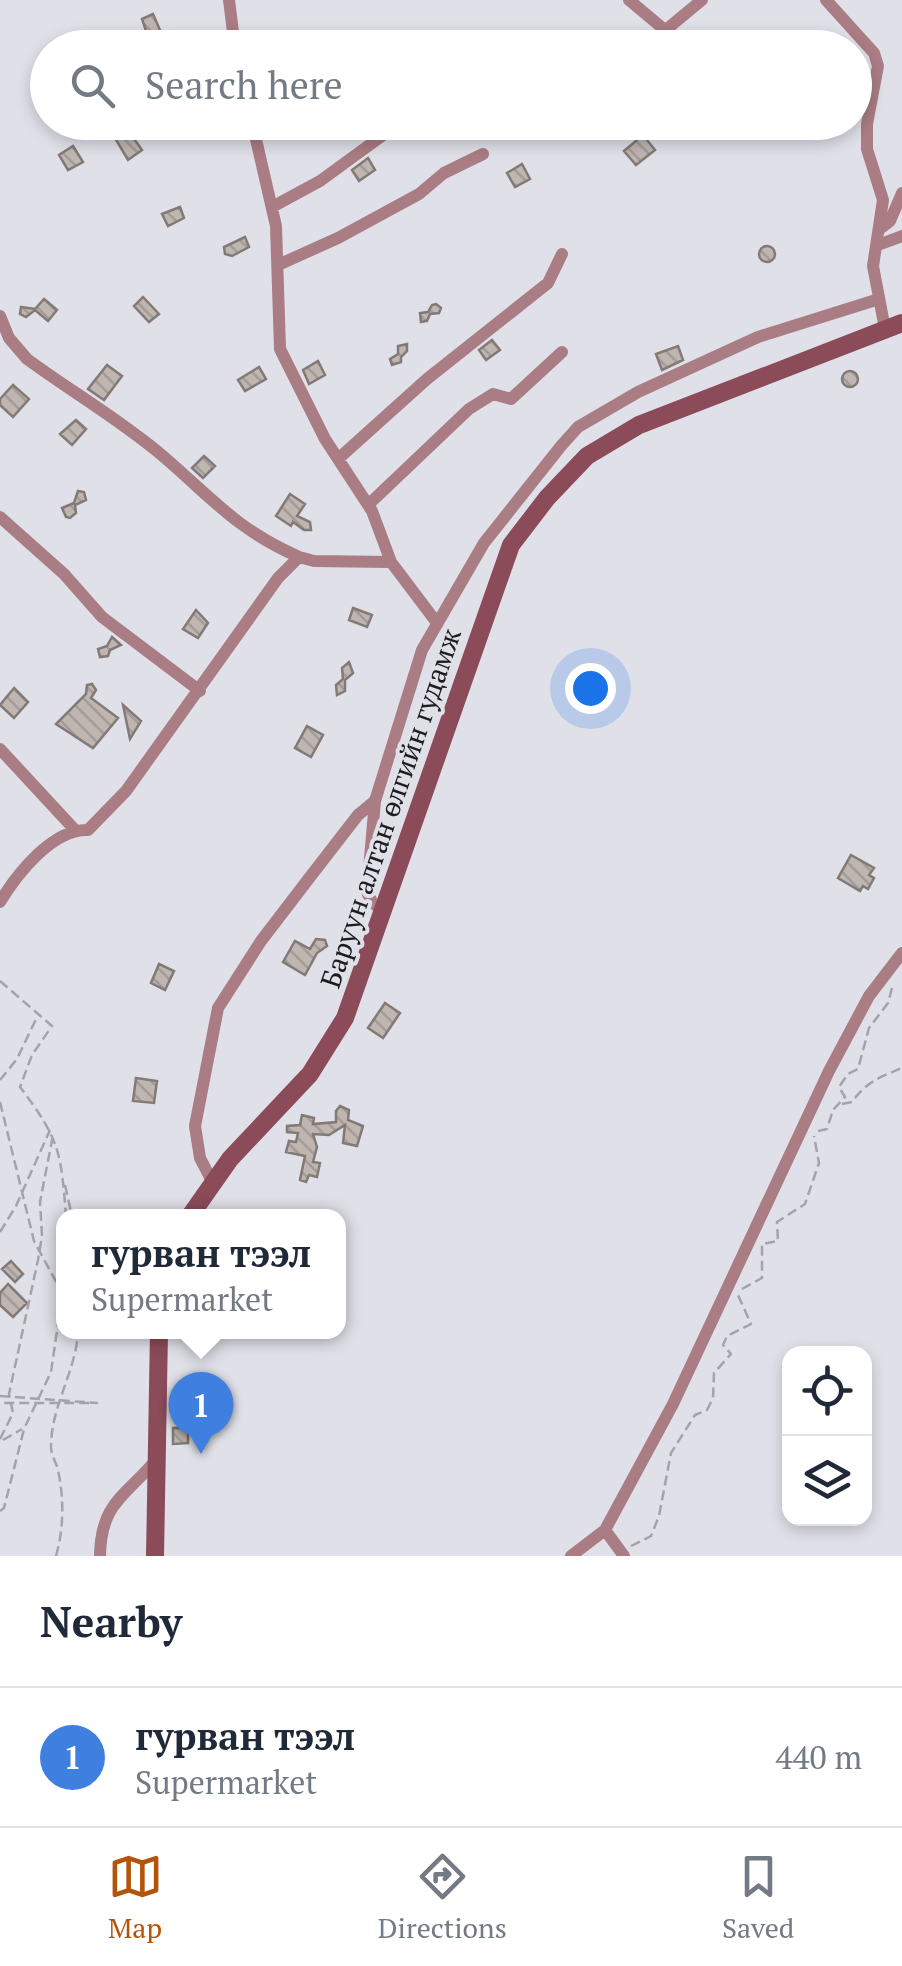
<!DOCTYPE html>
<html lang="en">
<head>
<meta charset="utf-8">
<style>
	:root { --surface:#fff; --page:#f2f2f3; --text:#1f2937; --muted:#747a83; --line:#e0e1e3; --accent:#b45309 }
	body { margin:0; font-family:"PT Serif",serif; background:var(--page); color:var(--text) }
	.controls { position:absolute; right:30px; bottom:30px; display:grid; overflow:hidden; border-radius:20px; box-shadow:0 5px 15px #0003 }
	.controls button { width:90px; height:90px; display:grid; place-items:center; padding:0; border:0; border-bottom:2px solid var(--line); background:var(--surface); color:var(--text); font:50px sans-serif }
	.you { position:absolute; left:590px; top:688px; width:35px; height:35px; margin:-25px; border:8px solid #fff; border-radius:50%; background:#1a73e8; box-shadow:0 0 0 15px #1a73e833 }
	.badge { display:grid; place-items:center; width:65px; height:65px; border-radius:50%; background:var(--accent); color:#fff; font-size:32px; font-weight:700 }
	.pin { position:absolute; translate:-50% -82px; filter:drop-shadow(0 2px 5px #0008) }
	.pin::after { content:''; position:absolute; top:52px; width:35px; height:30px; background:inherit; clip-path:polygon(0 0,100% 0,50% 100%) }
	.popup { position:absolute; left:56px; top:1209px; width:290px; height:130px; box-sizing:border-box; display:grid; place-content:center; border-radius:20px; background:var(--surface); filter:drop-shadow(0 2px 8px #0005); font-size:32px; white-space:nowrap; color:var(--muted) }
	.popup b { font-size:38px; color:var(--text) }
	.popup::after { content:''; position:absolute; left:50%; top:100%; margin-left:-20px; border:20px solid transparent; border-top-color:var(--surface) }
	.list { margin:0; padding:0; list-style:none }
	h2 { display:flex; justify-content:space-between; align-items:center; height:130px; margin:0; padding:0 40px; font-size:42px }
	h2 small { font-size:32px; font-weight:400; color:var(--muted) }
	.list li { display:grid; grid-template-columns:65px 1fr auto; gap:30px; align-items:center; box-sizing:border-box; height:140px; padding:0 40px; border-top:2px solid var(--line) }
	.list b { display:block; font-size:38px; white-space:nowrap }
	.list p { margin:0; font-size:32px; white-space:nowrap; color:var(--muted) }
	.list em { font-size:32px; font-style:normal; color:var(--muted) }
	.icon { flex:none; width:55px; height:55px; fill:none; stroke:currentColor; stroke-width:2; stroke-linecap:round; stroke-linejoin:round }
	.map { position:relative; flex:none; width:902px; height:1556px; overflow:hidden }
	.search { position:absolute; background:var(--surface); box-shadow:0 5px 15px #0003; left:30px; right:30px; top:30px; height:110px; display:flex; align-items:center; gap:25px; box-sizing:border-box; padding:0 35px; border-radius:55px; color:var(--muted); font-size:38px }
	.sheet { height:270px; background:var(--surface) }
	nav { display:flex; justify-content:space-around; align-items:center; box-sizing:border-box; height:140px; border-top:2px solid var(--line); background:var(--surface); font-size:28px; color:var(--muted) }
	nav a { display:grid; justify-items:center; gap:5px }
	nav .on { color:var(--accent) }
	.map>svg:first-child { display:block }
	.building { fill:url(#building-back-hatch); stroke:#837a75; stroke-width:2.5 }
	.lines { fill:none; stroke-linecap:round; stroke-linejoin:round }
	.path { stroke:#a3a3ab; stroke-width:2.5; stroke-dasharray:10 5; stroke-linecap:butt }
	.minor { stroke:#aa7c84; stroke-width:12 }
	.secondary { stroke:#8b4b58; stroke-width:18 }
	.labels { text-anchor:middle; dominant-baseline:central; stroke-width:8; stroke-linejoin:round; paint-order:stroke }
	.street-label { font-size:28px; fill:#1c1c1f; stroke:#e0e0e9 }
</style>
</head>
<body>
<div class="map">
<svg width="902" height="1556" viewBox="0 0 902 1556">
	<defs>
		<pattern id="building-back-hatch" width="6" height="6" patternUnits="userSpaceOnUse" patternTransform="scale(2.5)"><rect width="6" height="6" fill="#bfb6b1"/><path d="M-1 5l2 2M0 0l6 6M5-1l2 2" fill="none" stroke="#a49c98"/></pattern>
	</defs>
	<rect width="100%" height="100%" fill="#e0e0e9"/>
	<path class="building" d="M153,14L163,37L149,40L142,19Z
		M127,129L142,150L128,160L115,138Z
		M643,135L655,150L636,165L624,151Z
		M73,146L83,162L68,170L59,155Z
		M368,158L375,170L359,181L352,170Z
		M522,164L530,179L515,187L507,173Z
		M180,207L184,218L168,226L162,214Z
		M245,237L249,247L232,256L225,254L224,247Z
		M759 254a8 8 0 1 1 16 0a8 8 0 1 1-16 0Z
		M143,297L159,314L149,322L134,306Z
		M44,299L57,310L48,321L35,310L26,317L20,314L21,307L35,309Z
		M436,304L441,308L439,313L430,314L427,321L421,322L420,313L428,312L432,305Z
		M492,340L500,350L486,360L479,350Z
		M407,344V351L401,357V362L392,365L390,359L398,354V346Z
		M678,346L683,360L662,370L656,354Z
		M318,361L325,375L309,384L303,370Z
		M107,365L122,376L104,400L88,389Z
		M259,367L266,379L245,391L238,380Z
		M842 379a8 8 0 1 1 16 0a8 8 0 1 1-16 0Z
		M13,385L29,399L13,417L0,405V399Z
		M76,420L86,429L72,445L60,434Z
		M204,456L215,466L203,478L192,468Z
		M78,491L84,492L86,500L75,505L76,513L70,518L66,517L62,508L74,503Z
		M290,494L305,504L297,516L310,522L311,530H304L293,522L291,526L276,516Z
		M353,608L372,615L367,627L349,620Z
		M196,610L208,623L198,638L183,629Z
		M112,637L121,645L110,650L108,656L100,657L98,649L107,646Z
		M349,662L353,673L345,680V691L337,695L336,685L343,679L342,668Z
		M92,684L96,690L91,698L118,718L93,748L56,724L86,694L87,685Z
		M14,688L28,702L14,718L0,705Z
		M123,705L141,721L130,739Z
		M307,726L323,735L311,757L295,748Z
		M851,855L874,868L869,875L874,878L868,889L863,886L860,891L838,878Z
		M316,939L325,940L327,946L317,953L305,975L283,962L295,941L310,949Z
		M159,964L174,971L165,990L151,983Z
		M385,1003L400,1013L383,1038L368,1028Z
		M136,1078L157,1081L154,1103L133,1101Z
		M340,1106L349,1110L348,1120L363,1126L357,1146L343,1143L345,1125L329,1135L313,1134L317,1147L313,1162L320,1163L317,1177L309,1175L306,1182L300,1180L305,1156L286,1152L289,1141L296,1142L298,1133L287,1132V1126L300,1125L302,1115L314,1118L313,1124L336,1122V1111Z
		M11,1261L23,1274L15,1282L2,1269Z
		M8,1284L27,1303L13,1317L0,1305V1293Z
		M173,1428H188V1443L173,1444Z"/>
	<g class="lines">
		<path class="path" d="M0,981L52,1026L32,1055L20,1087C60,1140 61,1152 66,1216
			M0,1080L17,1059L37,1017
			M0,1102L34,1241L60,1289
			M842,1104L852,1102C866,1082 880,1077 902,1068
			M818,1131L827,1129L833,1110L845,1097L839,1087L848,1074L858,1069L869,1028L888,1003L892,988
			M65,1185L72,1216
			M0,1232L16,1206L50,1130
			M742,1289L762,1278V1244L778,1241L777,1222L805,1204L819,1163L814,1136
			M0,1396L97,1403H0
			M0,1439L13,1413L9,1394L38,1260L42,1236L40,1202L53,1135
			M3,1440L22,1429
			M0,1511L4,1508L24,1429L51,1372L64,1283
			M631,1546L651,1536L659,1516L671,1453L695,1415L707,1410L713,1398L714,1373L731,1354L723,1345L727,1336L751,1324L738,1295
			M56,1556C64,1528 64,1498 58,1470C56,1462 51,1455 51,1447C51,1406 76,1371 78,1332"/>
		<path class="minor" d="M229,0L235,48
			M629,0L666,31
			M826,0L874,53L878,66L867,124V149L883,200L873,266L885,329
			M644,48L702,0
			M252,122L276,226L280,349L325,439L372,511L391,562L437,623
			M272,207L320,181L401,122
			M881,228L890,221L902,193
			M878,245L902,236
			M278,265L338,238L419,194L444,173L483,154
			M0,316L9,338L27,359C72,392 122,421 164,457C214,500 236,529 299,557
			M338,459L427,379L548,283L562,254
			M368,505L469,409L493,394L511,399L562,352
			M0,517L64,574L102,617L200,691
			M0,749L75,830
			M0,902C17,874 52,829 88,830L126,791L278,578L299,557L314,561L391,562
			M383,911L372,902L367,892L375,801L422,650L484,543L561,446L578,427L638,392L758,337L879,299
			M213,1183L200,1158L195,1126L218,1008L261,941L310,877L358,815L375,801
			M605,1530L624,1556
			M100,1556C101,1502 125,1497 156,1460
			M571,1556L605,1530L673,1404L829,1071L869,996L902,953"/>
		<path class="secondary" d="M190,1216L230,1159L310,1074L345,1018L511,545L547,498L587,456L639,425L902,323
			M155,1556L159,1332"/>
	</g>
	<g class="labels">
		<g class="street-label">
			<text transform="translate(390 808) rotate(-71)">Баруун алтан өлгийн гудамж</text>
		</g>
	</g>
</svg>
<div class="controls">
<button><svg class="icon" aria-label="locate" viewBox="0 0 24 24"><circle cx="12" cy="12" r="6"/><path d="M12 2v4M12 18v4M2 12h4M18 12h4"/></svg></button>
<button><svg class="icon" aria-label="layers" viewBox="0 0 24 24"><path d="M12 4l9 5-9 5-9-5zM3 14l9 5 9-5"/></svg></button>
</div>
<div class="you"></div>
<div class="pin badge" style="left:201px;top:1454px;background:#3f7fe0">1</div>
<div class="popup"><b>гурван тээл</b>Supermarket</div>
<div class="search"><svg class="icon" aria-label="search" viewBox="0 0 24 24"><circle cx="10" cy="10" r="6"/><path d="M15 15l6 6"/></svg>Search here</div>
</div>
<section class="sheet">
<h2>Nearby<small></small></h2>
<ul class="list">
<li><span class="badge" style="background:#3f7fe0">1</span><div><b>гурван тээл</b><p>Supermarket</p></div><em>440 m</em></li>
</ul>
</section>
<nav>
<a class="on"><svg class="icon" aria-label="map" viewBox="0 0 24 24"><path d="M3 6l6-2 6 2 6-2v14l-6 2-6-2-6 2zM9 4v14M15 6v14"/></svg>Map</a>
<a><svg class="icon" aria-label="directions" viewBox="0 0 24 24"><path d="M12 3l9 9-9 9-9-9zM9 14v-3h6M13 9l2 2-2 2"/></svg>Directions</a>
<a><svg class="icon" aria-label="saved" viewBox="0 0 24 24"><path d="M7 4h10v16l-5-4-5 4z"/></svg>Saved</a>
</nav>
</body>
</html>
